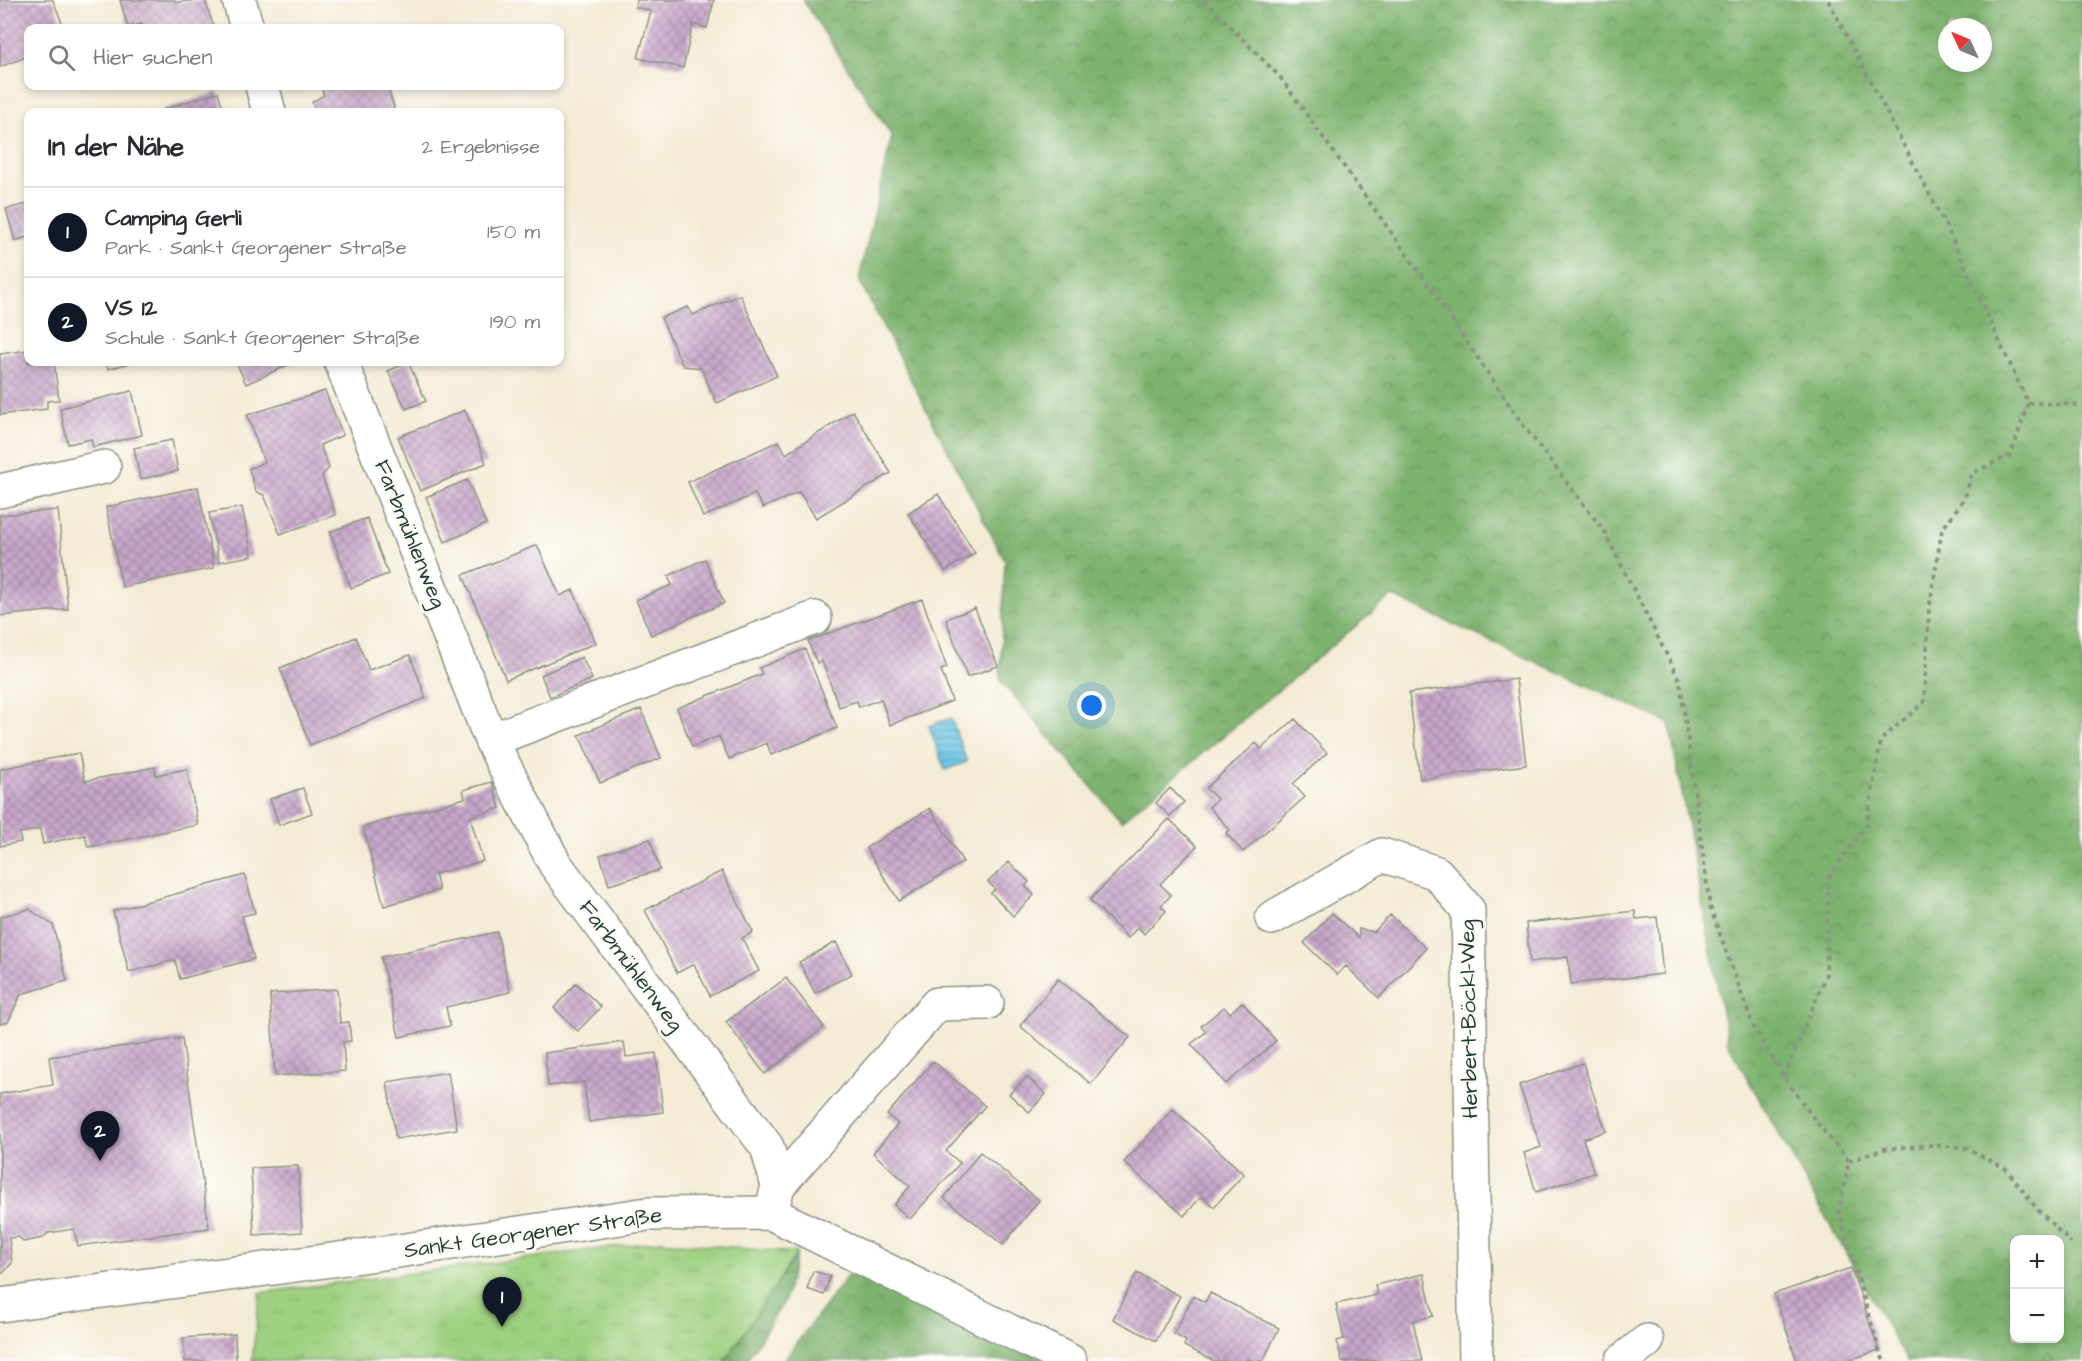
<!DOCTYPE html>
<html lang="de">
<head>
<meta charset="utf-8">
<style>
	:root { --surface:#fff; --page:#f7f7f7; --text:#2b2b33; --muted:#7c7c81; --line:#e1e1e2; --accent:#111827 }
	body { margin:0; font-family:"Architects Daughter",sans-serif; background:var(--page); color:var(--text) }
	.controls { position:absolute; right:18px; bottom:18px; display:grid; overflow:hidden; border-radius:12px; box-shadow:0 3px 9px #0003 }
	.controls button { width:54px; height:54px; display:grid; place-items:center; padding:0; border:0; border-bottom:2px solid var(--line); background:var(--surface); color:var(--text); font:30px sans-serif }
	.compass { position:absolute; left:1938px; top:18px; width:54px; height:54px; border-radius:50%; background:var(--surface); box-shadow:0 3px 9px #0003; rotate:314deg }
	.you { position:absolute; left:1092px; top:706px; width:21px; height:21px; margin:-15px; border:4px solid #fff; border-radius:50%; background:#1a73e8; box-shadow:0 0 0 9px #1a73e833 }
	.badge { display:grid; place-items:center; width:39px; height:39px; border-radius:50%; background:var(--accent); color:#fff; font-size:20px; font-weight:700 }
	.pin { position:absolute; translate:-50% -50px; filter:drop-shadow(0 2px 3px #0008) }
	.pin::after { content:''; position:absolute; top:32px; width:21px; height:18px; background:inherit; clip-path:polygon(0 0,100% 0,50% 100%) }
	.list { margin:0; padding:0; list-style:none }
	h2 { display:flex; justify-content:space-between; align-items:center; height:78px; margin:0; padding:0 24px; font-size:26px }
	h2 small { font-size:20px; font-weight:400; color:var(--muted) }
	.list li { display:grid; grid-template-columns:39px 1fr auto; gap:18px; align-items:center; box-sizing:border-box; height:90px; padding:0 24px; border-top:2px solid var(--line) }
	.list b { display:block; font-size:22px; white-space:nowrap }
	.list p { margin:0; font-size:20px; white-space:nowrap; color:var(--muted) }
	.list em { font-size:20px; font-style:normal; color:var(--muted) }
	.icon { flex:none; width:33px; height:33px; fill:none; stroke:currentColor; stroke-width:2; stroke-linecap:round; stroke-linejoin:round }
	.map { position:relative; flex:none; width:2082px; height:1361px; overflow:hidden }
	.search { position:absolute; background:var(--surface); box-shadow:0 3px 9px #0003; left:24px; top:24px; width:540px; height:66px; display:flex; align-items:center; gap:15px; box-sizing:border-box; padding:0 21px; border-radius:12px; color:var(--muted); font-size:22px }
	.panel { position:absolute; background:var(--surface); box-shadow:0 3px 9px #0003; left:24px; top:108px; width:540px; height:258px; border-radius:12px }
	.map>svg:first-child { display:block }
	.grass { fill:url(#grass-tufts); stroke:#5f875a; stroke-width:1.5 }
	.forest { fill:url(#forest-crowns); stroke:#4f7852; stroke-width:1.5; fill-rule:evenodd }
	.water { fill:url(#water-rules); stroke:#44808d; stroke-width:1.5 }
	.building { fill:url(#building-cross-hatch) }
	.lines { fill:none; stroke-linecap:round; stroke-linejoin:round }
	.minor-casing { stroke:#8a9484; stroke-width:36 }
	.path { stroke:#8a9484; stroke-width:4; stroke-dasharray:4.5 4.5; stroke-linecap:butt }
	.minor { stroke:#fff; stroke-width:33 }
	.labels { text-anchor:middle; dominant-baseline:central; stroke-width:6; stroke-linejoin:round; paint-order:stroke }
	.street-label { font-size:22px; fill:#1f3d34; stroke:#fdfcf7 }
</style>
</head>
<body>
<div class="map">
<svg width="2082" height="1361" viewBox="0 0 2082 1361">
	<defs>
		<pattern id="grass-tufts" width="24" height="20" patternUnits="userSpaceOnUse" patternTransform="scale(1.5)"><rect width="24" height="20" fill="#9fd181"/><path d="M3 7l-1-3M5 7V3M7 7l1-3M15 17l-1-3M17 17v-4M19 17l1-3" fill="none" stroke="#88b470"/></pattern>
		<pattern id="forest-crowns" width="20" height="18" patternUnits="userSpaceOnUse" patternTransform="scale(1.5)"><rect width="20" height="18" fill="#7fb36f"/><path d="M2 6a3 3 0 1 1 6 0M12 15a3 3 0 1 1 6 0" fill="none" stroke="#67935c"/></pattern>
		<pattern id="water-rules" width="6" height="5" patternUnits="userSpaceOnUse" patternTransform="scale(1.5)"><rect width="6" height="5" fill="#68c4e6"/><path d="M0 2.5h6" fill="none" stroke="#55a0bb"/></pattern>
		<pattern id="building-cross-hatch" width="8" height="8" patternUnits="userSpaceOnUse" patternTransform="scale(1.5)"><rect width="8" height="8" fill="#c8a6ca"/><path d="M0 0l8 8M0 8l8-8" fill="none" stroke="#a288a5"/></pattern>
	</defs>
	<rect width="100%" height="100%" fill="#fdfcf7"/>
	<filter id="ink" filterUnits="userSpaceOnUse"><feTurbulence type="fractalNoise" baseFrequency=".0167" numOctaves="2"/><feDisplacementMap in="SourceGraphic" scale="12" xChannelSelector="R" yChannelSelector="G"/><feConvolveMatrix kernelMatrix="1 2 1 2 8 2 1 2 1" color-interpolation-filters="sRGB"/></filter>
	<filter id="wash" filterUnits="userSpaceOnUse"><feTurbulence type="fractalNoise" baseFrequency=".008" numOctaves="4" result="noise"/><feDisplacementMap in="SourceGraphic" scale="24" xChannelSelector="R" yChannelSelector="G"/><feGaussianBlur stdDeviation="1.35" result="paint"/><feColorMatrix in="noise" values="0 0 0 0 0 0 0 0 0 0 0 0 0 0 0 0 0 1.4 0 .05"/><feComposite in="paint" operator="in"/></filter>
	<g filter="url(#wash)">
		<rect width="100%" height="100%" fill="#f4ebd5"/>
		<path class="grass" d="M660,1241L797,1253L725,1361H252L260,1293Z"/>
		<path class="forest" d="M803,0H2082V1361H1907L1728,1044L1669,723L1392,596L1121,821L1000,680L1005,561L859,280L892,136ZM1947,27H1983V63H1947ZM2014,1240H2060V1338H2014Z
			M797,1253L785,1300L746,1361H725Z
			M849,1274L962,1319L1046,1361H783Z"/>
		<path class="water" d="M951,718L967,762L945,770L929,726Z"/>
		<g id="blocks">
			<path class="building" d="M0,0H53L64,28H28V56L0,67Z
				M120,0H175L176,2L205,0L214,28H143L142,24L128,27Z
				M637,0H714L707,28L693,24L683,68L638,58L651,11L635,7Z
				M320,86H387L394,107L392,112H316L312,102L324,95Z
				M218,92L224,112H165L164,109Z
				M28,204V237L15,241L6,209Z
				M740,295L777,376L717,403L701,368L683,366L661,318L688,307L693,315Z
				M28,350V362H41V363L54,362L59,400L47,401V409L0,415V354Z
				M106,362H134L108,369Z
				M236,362H295L246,384Z
				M408,362L426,401L406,409L388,371Z
				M132,391L142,435L93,447L91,439L68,444L60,408Z
				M325,391L343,435L320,445L329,468L322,476L336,515L280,534L264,495L256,492L249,469L264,462L247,415Z
				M465,410L486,463L420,491L398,437Z
				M853,411L891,473L816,518L799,492L763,508L755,494L703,517L688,482L779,441L786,454Z
				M172,440L178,471L140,479L134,448Z
				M467,480L486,524L445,542L426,497Z
				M198,487L214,568L122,587L106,507Z
				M938,494L975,553L945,571L908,513Z
				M242,507L252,556L219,562L209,513Z
				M58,510L68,609L0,616V515Z
				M367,518L388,574L351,588L330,532Z
				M537,545L560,596L573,590L596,643L506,680L463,575Z
				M705,559L724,603L651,635L636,600L672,585L668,576Z
				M922,599L947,668L941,670L952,701L890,725L881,699L859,707L857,701L839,707L822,661L817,663L808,641Z
				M975,608L998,666L967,677L946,619Z
				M356,637L369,670L410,655L426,698L310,745L280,668Z
				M805,649L837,728L771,755L767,743L729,759L719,736L692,747L677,708L762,674L759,668Z
				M582,657L592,679L550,697L541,675Z
				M1516,679L1526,765L1420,779L1409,693Z
				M641,709L661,758L600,783L579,735Z
				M1295,719L1327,753L1293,784L1305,797L1243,852L1226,833L1230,830L1209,807L1217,799L1206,788L1256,743L1261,749Z
				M79,753L85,781L155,767L156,775L187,769L198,825L88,847L85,835L43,844L40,829L19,833L21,842L0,846V769Z
				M492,782L500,808L470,817L483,861L435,874L439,890L384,906L363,827L465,798L463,790Z
				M303,788L312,813L279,825L270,799Z
				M1170,788L1184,802L1170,816L1156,803Z
				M930,808L963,862L899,901L866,848Z
				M1169,819L1197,846L1160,884L1171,895L1161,906L1166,911L1144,934L1138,927L1128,938L1090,900Z
				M650,839L660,870L609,885L600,855Z
				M1009,862L1029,882L1025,886L1034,895L1013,916L991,893L995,889L988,882Z
				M722,871L753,932L742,938L759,971L710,996L694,964L677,973L645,910Z
				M245,875L255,913L242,916L254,959L180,979L175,960L129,972L113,911Z
				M29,909L53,925L67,981L21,994L8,1022L0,1024V917Z
				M1635,911L1636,919L1657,917L1663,974L1571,984L1568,957L1530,962L1526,923Z
				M1332,913L1359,938V929L1374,932L1390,915L1426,948L1379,998L1346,966L1337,975L1304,943Z
				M497,932L510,992L446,1007L450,1026L399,1037L381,957Z
				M836,942L852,974L815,993L799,962Z
				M786,978L824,1027L765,1074L726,1022Z
				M1058,979L1130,1037L1091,1084L1020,1026Z
				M576,983L601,1007L578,1031L554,1008Z
				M337,989L340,1023L349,1022L351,1041L343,1042L345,1071L275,1076L270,994Z
				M1242,1002L1276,1041L1226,1084L1191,1044L1206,1032L1201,1026L1224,1007L1230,1013Z
				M182,1038L209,1228L78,1246L74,1229L48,1233L43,1238L23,1242L19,1237L9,1238L12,1263L3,1273L0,1274V1094L53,1085L49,1057Z
				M624,1042L626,1057L656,1053L663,1112L589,1122L584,1082L548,1086L545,1053Z
				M933,1061L985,1106L946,1151L960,1163L910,1219L894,1205L910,1186L873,1153L898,1124L887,1115Z
				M1583,1063L1606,1131L1583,1139L1594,1173L1536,1192L1524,1153L1541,1147L1519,1085Z
				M448,1072L457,1129L396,1139L387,1082Z
				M1027,1077L1046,1094L1029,1112L1009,1094Z
				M1173,1109L1244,1174L1214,1207L1202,1196L1184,1216L1124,1162Z
				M980,1152L1039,1200L1003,1245L944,1198Z
				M298,1166L302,1232L254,1235L251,1168Z
				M1851,1268L1879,1350L1852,1359V1361H1797L1774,1294Z
				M813,1271L830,1276L824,1295L807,1289Z
				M1137,1273L1180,1296L1156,1341L1113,1319Z
				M1424,1274L1433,1316L1413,1321L1422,1361H1342L1337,1341L1344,1339L1336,1304L1377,1295L1375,1285Z
				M1210,1293L1279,1328L1263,1361H1252L1247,1358L1246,1361H1214L1184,1346L1186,1341L1174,1334L1193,1296L1205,1302Z
				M235,1334L236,1361H185L183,1338Z"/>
		</g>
	</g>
	<g filter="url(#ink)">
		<use href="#blocks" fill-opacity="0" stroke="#8a9484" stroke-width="1.5"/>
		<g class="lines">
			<g class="minor-casing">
				<path id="minor" d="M239,0L247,28
					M262,86L269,112
					M341,362L491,740L555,864L767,1147L778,1186L771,1213
					M0,491L104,467
					M491,740L815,618
					M1272,918L1382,855L1437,873L1468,910L1476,1361
					M778,1186L937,1004L987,1003
					M0,1305L398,1251L648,1214L771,1213L1070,1361
					M1622,1361L1647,1341"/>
			</g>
			<path class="path" d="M1204,0L1280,77L1423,277L1523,425L1604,531L1680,681L1710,907L1754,1028L1784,1077L1818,1124L1849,1161L1839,1211L1879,1350L1884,1361
				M2028,403L2082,405
				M1784,1077L1826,975L1829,877L1866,825L1881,740L1924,702L1929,610L1942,530L1965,497L1972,473L2011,455L2028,403L1946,226L1828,0
				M1849,1161L1884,1149L1932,1145L1967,1148L2006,1169L2038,1210L2071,1243"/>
			<use href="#minor" class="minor"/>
		</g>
	</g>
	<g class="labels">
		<g class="street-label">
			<text transform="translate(410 534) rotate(68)">Farbmühlenweg</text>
			<text transform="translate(631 966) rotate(53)">Farbmühlenweg</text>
			<text transform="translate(1469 1019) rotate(-91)">Herbert-Böckl-Weg</text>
			<text transform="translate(533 1233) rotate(-8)">Sankt Georgener Straße</text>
		</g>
	</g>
</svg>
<div class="controls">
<button>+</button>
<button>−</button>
</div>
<svg class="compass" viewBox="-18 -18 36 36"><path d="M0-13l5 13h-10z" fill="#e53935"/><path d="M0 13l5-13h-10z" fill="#7c7c81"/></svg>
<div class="you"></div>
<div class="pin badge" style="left:502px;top:1327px">1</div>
<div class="pin badge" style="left:100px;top:1161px">2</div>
<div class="search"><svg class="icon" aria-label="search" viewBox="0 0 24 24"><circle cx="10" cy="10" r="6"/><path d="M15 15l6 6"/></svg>Hier suchen</div>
<section class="panel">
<h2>In der Nähe<small>2 Ergebnisse</small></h2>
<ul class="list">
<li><span class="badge">1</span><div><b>Camping Gerli</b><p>Park · Sankt Georgener Straße</p></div><em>150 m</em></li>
<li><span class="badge">2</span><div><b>VS 12</b><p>Schule · Sankt Georgener Straße</p></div><em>190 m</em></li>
</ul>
</section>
</div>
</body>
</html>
